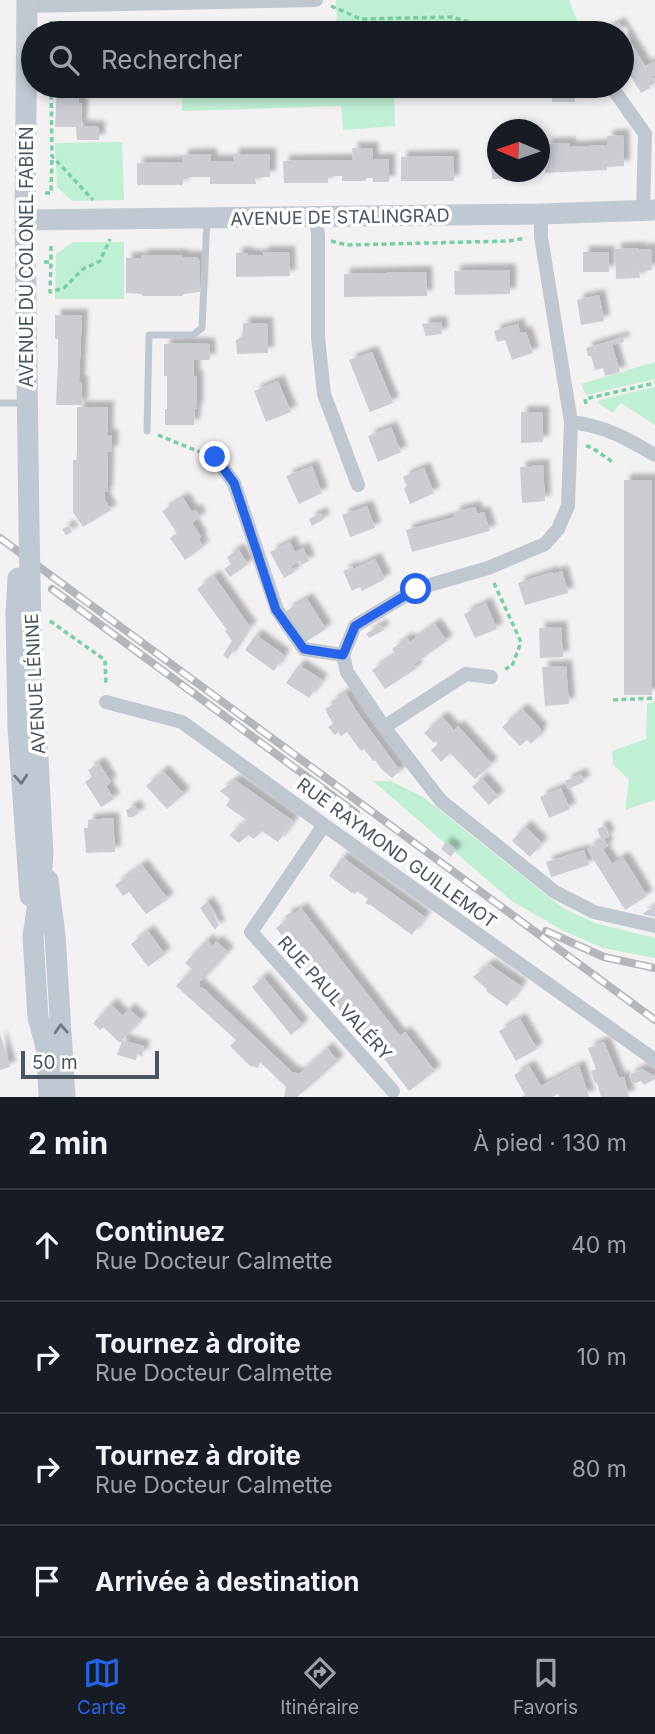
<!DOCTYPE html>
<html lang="fr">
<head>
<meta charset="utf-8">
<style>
	:root { --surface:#171b24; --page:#20242c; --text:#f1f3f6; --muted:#9ea1a6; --line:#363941; --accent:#2563eb }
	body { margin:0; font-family:Inter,sans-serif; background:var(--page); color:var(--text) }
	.compass { position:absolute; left:487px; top:119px; width:63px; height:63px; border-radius:50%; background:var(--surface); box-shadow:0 4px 10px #0003; rotate:272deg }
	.scale { position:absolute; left:21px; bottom:18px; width:138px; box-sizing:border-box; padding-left:7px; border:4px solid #48545f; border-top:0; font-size:19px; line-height:24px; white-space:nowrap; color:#48545f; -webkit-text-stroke:5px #fff; paint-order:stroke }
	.stop { position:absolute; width:21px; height:21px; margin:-16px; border:5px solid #2563eb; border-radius:50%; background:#fff }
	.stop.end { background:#2563eb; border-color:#fff; box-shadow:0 2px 7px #0008 }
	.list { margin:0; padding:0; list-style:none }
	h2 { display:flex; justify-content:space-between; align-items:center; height:91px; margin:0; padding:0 28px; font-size:30px }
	h2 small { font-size:23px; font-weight:400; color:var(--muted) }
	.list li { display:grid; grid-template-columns:46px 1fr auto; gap:21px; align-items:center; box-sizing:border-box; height:112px; padding:0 28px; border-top:2px solid var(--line) }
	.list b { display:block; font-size:26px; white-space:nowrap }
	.list p { margin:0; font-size:23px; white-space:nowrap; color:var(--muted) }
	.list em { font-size:23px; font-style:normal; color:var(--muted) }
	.icon { flex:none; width:38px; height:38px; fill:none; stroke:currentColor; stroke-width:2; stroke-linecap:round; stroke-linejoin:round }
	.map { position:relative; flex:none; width:655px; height:1097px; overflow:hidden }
	.search { position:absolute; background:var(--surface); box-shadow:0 4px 10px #0003; left:21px; right:21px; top:21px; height:77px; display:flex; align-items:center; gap:18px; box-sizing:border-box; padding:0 24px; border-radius:38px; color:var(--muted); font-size:26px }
	.sheet { height:539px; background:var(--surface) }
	nav { display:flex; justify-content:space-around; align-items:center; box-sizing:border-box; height:98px; border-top:2px solid var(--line); background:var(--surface); font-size:19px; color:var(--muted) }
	nav a { display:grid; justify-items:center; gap:4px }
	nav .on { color:var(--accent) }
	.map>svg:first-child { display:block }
	.green { fill:#c0f0d4 }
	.building { fill:#cbcdd3; filter:url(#shadow) }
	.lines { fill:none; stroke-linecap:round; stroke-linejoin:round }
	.path { stroke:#77cfa6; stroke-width:3.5; stroke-dasharray:5 3.5; stroke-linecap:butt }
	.lane { stroke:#bfc8d0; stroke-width:7 }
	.street { stroke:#bfc8d0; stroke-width:14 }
	.secondary { stroke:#bfc9d4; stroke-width:21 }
	.rail-casing { stroke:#b3b6bb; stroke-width:8 }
	.rail { stroke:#fff; stroke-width:5; stroke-dasharray:16; stroke-linecap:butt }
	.secondary-bridge { stroke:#bfc9d4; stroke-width:21 }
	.oneway { stroke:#6c7782 }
	.route { stroke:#2563eb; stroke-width:9 }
	.labels { text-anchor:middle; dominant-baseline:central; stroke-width:7; stroke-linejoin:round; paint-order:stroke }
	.street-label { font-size:18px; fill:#48545f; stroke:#fff }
</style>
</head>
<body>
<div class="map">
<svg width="655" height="1097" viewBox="0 0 655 1097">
	<defs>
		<filter id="shadow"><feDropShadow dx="6" dy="-6" stdDeviation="2" flood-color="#0004"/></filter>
	</defs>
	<rect width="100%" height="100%" fill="#f3f1f1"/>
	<path class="green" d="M336,0H569L582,33H337Z
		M182,86H394L395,126L343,130L341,106L182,111Z
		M122,142L124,200L72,201L57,187L55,143Z
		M73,242H124V299H55L56,254Z
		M655,362V379L586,395L581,384Z
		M655,387V425L621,403L613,413L598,403L599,400Z
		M655,701V800L625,810L629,780L613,764L612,751L646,739L647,704Z
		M373,781H391L423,797L563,908L595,923L655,938V958L603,948L564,931L513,902Z"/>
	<path class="building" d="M619,23L645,66L655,61V75L652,76L654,80L648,83L650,88L641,93L622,62V33H605L604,31Z
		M57,86H79V103H82L81,126L99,127V140H77L76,127H55Z
		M552,86H574L575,102H552Z
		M623,135L624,166L607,167V170L545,173L546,144L570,143V147L607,145V136Z
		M352,148H372L373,160L389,159V182H373V178H366V181H342V176H328V183H284L283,161L353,160Z
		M211,154V161H233V154H270V177H255L256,184H210V177H183V185H137V163L182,162V155Z
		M453,156L454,181H401V157Z
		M491,156H498V172H524V179H492Z
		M639,248V250L651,249L652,270L639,271L640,278L616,279L615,249Z
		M263,252H289L290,276L236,277V253H248V255H263Z
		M583,252H609V272H583Z
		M142,255H182L183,257H197L199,259L200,292L184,294L182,296H143L141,294L126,293V258H141Z
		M482,270H510V294L455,295L454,271Z
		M426,272L427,296L344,297V274Z
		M599,295L604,321L581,325L577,300Z
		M55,315H82L79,382H82V405H56L58,361V339H55Z
		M441,322L442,334L426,336L422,324Z
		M243,323H267L268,353L237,354L236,340L243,336Z
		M518,324L520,333L526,332L533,353L512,360L505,340L497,342L494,331Z
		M623,337L624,342L612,345L620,372L605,376L603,368L595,370L591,356H588L586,348Z
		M183,343L209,344L210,360H194V376H197V409H195L194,425H165V409H167V376H164V344Z
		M372,352L393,403L370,412L349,360Z
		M278,381L291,412L266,422L254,391Z
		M77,407H108L107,435H112V452L108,451L107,492H105V500L111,510L83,527L73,512V460H77Z
		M521,412H543V442L521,443Z
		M391,427L401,452L378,462L368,436Z
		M543,465L545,501L522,503L520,467Z
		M312,466L322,493L299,504L286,476Z
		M424,468L434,493L410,504L404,488L407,487L403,477Z
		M624,480H652V695H624Z
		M183,498L192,512L196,510L200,517L192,523L201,537L199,539L203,547L185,560L170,538L177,533L162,511Z
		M367,506L375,528L350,537L342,515Z
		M475,507L477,514L484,512L490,531L412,552L406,530L455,517L454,512Z
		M321,513L324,519L312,526L309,519Z
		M69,526L72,532L66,535L62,529Z
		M290,542L295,552L303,548L309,561L301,565L300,561L291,566L295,572L284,578L270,552Z
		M238,549L248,564L230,577L224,569L231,564L227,557Z
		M375,559L385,579L362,591L360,587L352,591L343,571L352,567L353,569Z
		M562,571L568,593L525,605L518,583L552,572L553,574Z
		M214,576L251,628L246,631L228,659L223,655L232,641L225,631L227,630L197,589Z
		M307,599L326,629L305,642L286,611Z
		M486,603L497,629L475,638L464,614Z
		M435,624L447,641L414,664L417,668L385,689L372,670L396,654L392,649L407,638L410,642Z
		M380,625L384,630L369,638L366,634Z
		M561,627L563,657L540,658L539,628Z
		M256,635L284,655L274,671L245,650Z
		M299,665L322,680L309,698L286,683Z
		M566,666L569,704L545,706L542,667Z
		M346,693L355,709L400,771L392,778L382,770L375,760L373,761L364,749L361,751L347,732L341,736L338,732L335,735L328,727L333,724L325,709L332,705L331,702Z
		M522,709L541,729L538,737L531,744L527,740L520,746L502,727Z
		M442,717L454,730L458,726L492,764L475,779L450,753L441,762L431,750L438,744L436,741L434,743L424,733Z
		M99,763L111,782L106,786L114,799L101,807L85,782L92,777L88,770Z
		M163,771L184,794L167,809L146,786Z
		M581,774L584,782L568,789L565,781Z
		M482,778L498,796L489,805L472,787Z
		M235,780L293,821L278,842L262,831L254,839L248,835L239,843L229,835L247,820L226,806L230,799L220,791Z
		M561,788L570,809L549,818L540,797Z
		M135,806L139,813L133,817H128L126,810Z
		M113,818L115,852L86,853L84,828H88V820Z
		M525,826L542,843L530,857L512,841Z
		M604,826L609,836L602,840L597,829Z
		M604,839L608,846L603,849L612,864L623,857L647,896L625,910L587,849Z
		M446,842L456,850L451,857L441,849Z
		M584,850L589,865L551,877L546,862Z
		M342,857L425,917L412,935L369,904V905L365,903L368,899L357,891L355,894L353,892L352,893L329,876Z
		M142,865L168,899L146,914L129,892L123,896L115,885Z
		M207,902L216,915L214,916L219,925L215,930L200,908Z
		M655,906V917L642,914Z
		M301,908L400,1036L405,1032L435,1071L409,1091L379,1052L375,1056L276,928L287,919L285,916L292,912L294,914Z
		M148,931L165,954L148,967L131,944Z
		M207,940L213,946L216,941L228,952L202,980L199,981L200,987H202L292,1072L299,1074L327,1048L338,1061L297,1097H284L286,1087L260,1062L258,1068L250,1066L230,1046L236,1040L176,986L192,969L185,963Z
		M489,964L521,986L507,1006L486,991L487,989L473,977Z
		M263,977L303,1025L291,1035L252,987Z
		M111,1004L123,1016L129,1009L141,1020L122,1040L144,1046L142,1056L137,1054L136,1060L117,1055L122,1041L120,1043L103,1027L100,1030L93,1023Z
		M520,1019L537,1049L516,1061L499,1031Z
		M0,1034L10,1067L0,1070Z
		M604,1042L619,1078L624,1077L629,1097H601L597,1083H595L591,1071L596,1069L588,1048Z
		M529,1066L541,1086L579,1066L589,1097H560L558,1094L552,1097H522L525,1095L514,1075Z
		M642,1069L655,1077V1079L644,1085L641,1081L633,1084L629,1075Z"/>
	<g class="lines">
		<path class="path" d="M331,6L361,19L452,17L506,33
			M51,21V33
			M51,86L52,156L93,200
			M45,193H51L52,158
			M331,241L347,245L509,241L526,238
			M51,246V262
			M44,262H51L50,292L64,288L83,269L100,261L110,239
			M586,404L585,399L655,383
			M158,435L200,452
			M586,446L591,447L614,463
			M494,583L521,642L512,666L505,669
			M50,621L105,660L106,686
			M613,700L655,698"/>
		<path class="lane" d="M0,403H25
			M147,431L149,335H193L202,328L207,219"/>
		<path class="street" d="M27,6L316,0
			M611,86L645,134L643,211
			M316,218L318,236V337L324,394L358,485
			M571,422C605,426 626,438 655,455
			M215,457L234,483L277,610L304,649L343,655L355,626L416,589L488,568L545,544L558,529L568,506L571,422L541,237V214
			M343,655L347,672L384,727L441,801L555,892L594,912L655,926
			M106,702L182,722L324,825L655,1060
			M384,727L466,674L491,677
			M324,825L251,932L393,1091"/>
		<path class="secondary" d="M27,0L25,220L29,528
			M25,220L541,214L655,210
			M16,613L18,728L30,896
			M31,625L43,854L40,892L33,936L38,1017L47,1051L49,1097
			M48,880L55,935L65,1097"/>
		<g class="rail-casing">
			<path id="rail" d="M0,538L655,1020
				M52,589L356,813
				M546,931L604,957L655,968"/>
		</g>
		<use href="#rail" class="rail"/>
		<path class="secondary-bridge" d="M29,528L31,625
			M16,613L18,578"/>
	</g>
	<defs><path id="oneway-chevron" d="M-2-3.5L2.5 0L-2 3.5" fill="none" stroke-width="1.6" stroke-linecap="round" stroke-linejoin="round" transform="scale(1.75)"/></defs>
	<g class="oneway">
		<use href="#oneway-chevron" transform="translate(21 779) rotate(86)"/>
		<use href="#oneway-chevron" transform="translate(61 1029) rotate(-93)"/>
	</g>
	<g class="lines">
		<path class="route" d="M215,457L234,483L276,610L304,649L343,655L355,626L416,589"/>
	</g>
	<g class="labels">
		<g class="street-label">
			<text transform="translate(340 217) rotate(-1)">AVENUE DE STALINGRAD</text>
			<text transform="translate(26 257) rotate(-90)">AVENUE DU COLONEL FABIEN</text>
			<text transform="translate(35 684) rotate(-93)">AVENUE LÉNINE</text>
			<text transform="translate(397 853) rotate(36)">RUE RAYMOND GUILLEMOT</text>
			<text transform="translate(335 998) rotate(48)">RUE PAUL VALÉRY</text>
		</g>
	</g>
</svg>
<svg class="compass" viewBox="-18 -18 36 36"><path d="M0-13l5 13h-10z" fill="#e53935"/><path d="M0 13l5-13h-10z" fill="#9ea1a6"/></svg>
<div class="scale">50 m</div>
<div class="stop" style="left:416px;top:589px"></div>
<div class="stop end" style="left:215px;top:457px"></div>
<div class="search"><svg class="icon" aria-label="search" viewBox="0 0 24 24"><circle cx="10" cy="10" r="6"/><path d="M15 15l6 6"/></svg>Rechercher</div>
</div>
<section class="sheet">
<h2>2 min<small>À pied · 130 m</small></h2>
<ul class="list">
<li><svg class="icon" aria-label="ahead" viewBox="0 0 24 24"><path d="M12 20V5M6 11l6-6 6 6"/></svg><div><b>Continuez</b><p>Rue Docteur Calmette</p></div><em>40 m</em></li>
<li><svg class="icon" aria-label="right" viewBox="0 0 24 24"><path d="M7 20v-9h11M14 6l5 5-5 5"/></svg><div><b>Tournez à droite</b><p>Rue Docteur Calmette</p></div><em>10 m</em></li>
<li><svg class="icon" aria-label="right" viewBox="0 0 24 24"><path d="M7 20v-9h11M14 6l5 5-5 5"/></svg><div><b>Tournez à droite</b><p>Rue Docteur Calmette</p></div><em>80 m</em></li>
<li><svg class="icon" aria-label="arrive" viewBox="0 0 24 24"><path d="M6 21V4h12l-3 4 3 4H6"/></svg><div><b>Arrivée à destination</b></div></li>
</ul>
</section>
<nav>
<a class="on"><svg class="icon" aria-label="map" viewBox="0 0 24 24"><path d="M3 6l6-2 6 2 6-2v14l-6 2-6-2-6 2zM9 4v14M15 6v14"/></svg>Carte</a>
<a><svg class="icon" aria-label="directions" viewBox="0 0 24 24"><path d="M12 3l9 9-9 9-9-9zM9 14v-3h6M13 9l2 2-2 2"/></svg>Itinéraire</a>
<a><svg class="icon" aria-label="saved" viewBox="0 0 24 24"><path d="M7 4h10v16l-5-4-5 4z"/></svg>Favoris</a>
</nav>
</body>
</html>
